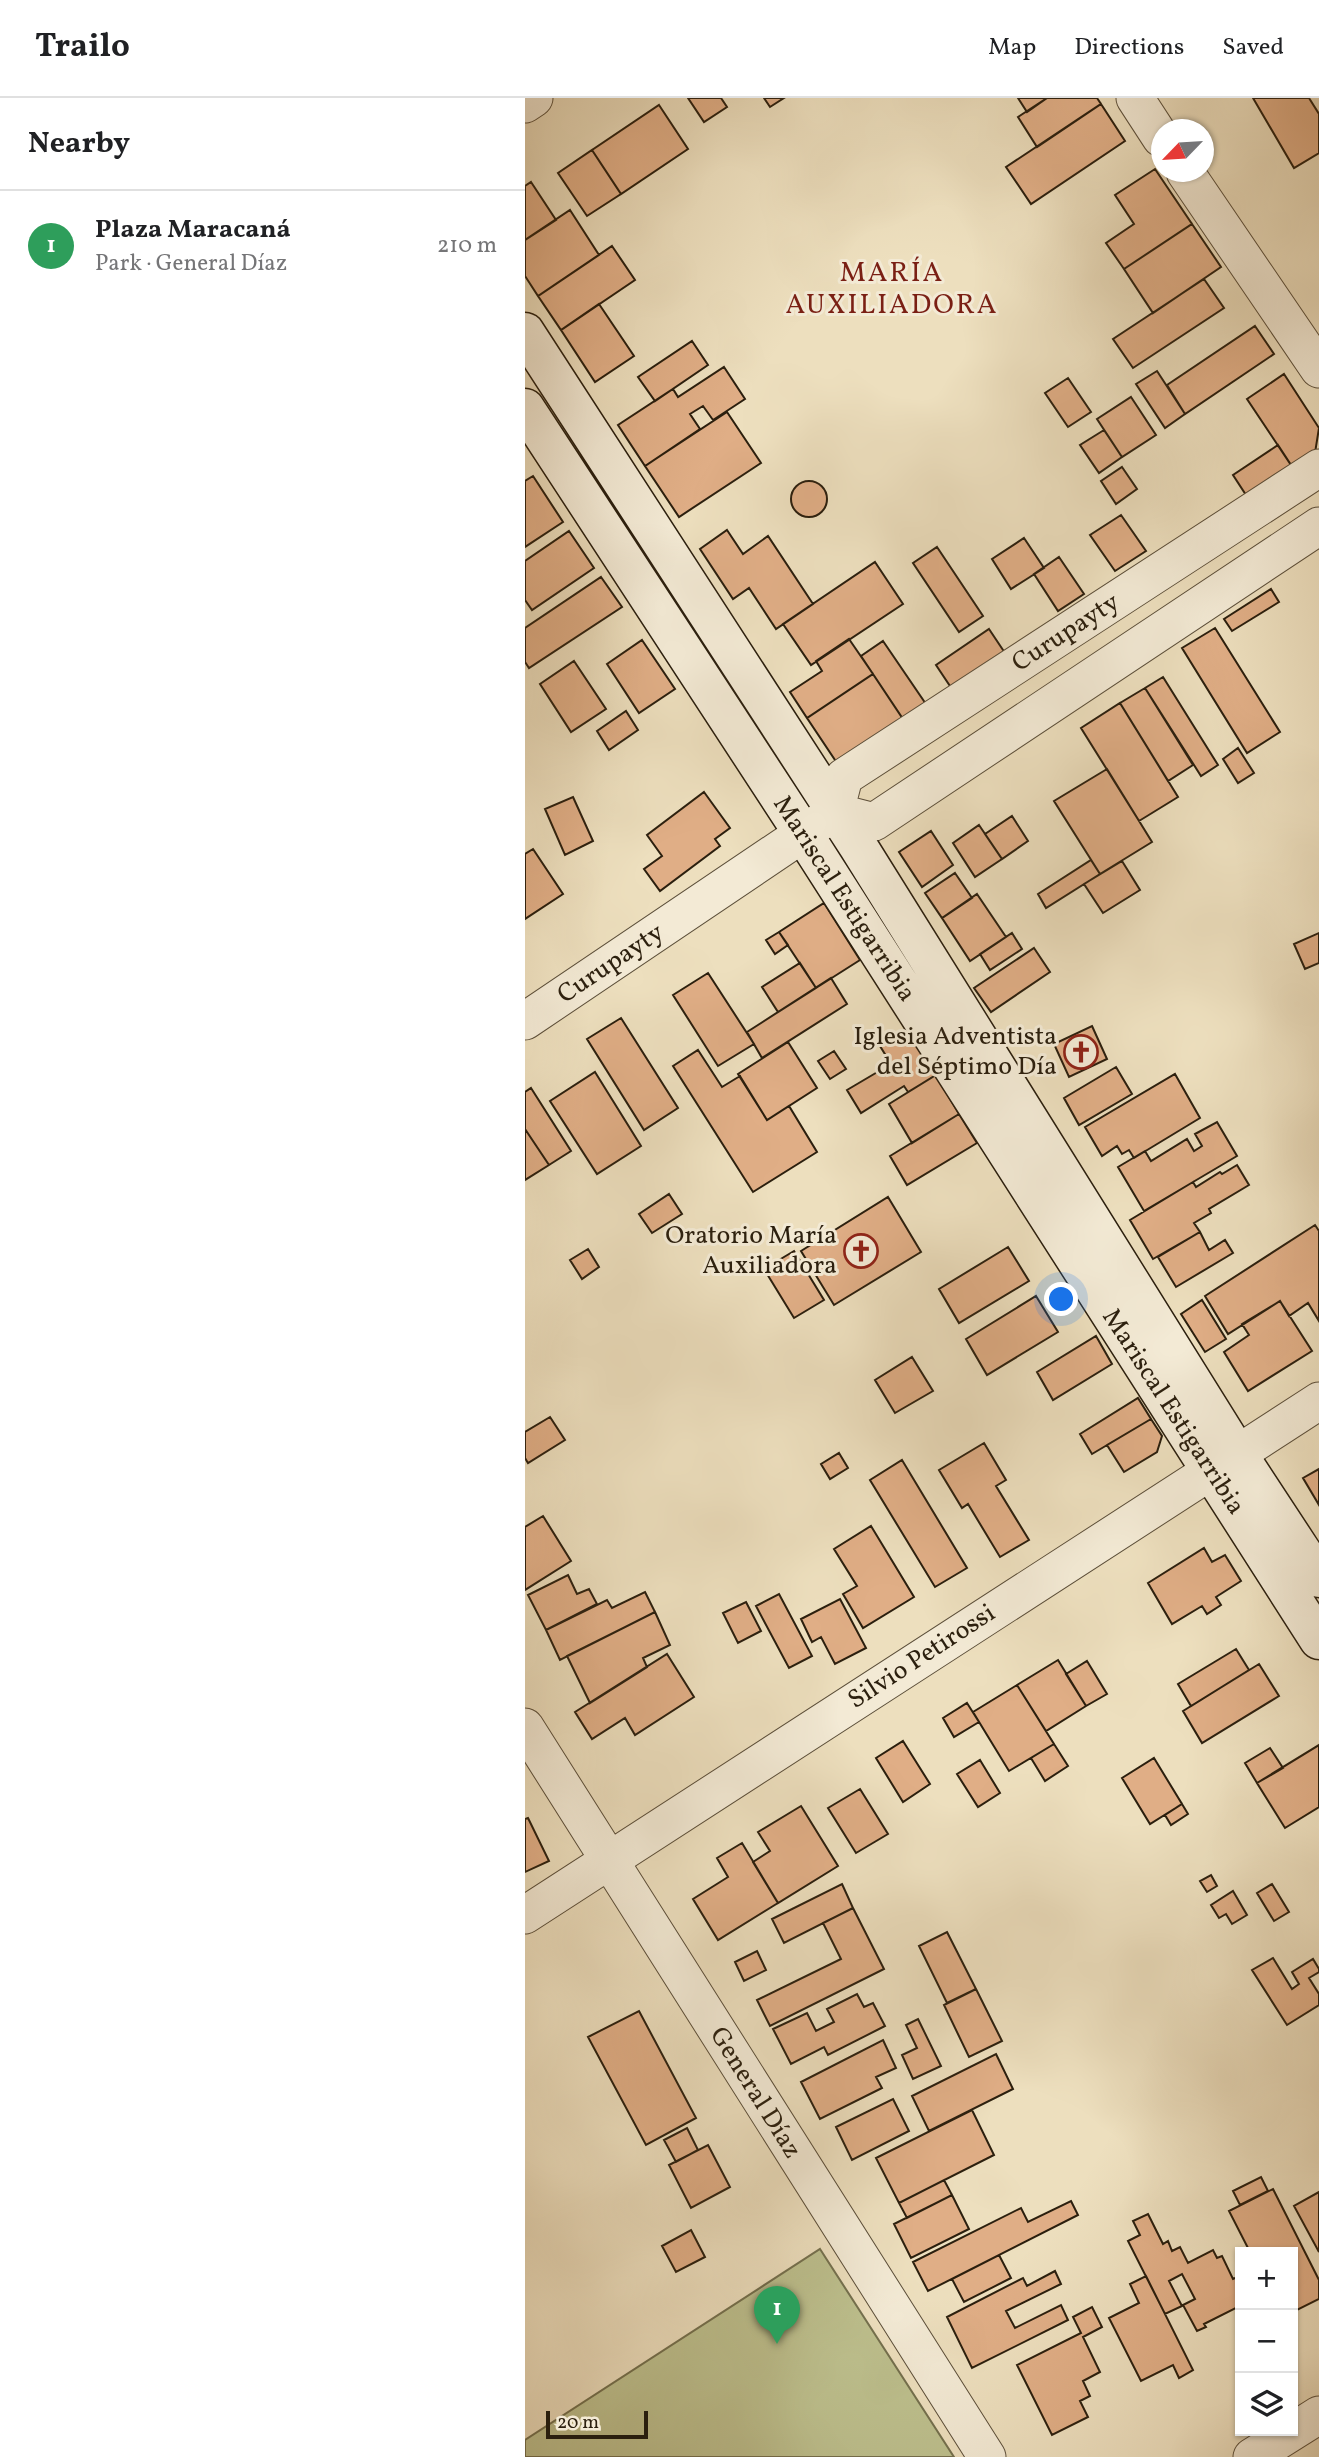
<!DOCTYPE html>
<html lang="en">
<head>
<meta charset="utf-8">
<style>
	:root { --surface:#fff; --page:#f6f6f6; --text:#202124; --muted:#757577; --line:#e0e0e0; --accent:#d93025 }
	body { margin:0; font-family:Vollkorn,serif; background:var(--page); color:var(--text) }
	.controls { position:absolute; right:21px; bottom:21px; display:grid; overflow:hidden; border-radius:0px; box-shadow:0 2px 5px #0004 }
	.controls button { width:63px; height:63px; display:grid; place-items:center; padding:0; border:0; border-bottom:2px solid var(--line); background:var(--surface); color:var(--text); font:35px sans-serif }
	.compass { position:absolute; left:626px; top:21px; width:63px; height:63px; border-radius:50%; background:var(--surface); box-shadow:0 2px 5px #0004; rotate:245deg }
	.scale { position:absolute; left:21px; bottom:18px; width:102px; box-sizing:border-box; padding-left:7px; border:4px solid #2b1f0e; border-top:0; font-size:19px; line-height:24px; white-space:nowrap; color:#2b1f0e; -webkit-text-stroke:5px #f3ead5; paint-order:stroke }
	.you { position:absolute; left:537px; top:1202px; width:24px; height:24px; margin:-18px; border:5px solid #fff; border-radius:50%; background:#1a73e8; box-shadow:0 0 0 10px #1a73e833 }
	.badge { display:grid; place-items:center; width:46px; height:46px; border-radius:50%; background:var(--accent); color:#fff; font-size:23px; font-weight:700 }
	.pin { position:absolute; translate:-50% -58px; filter:drop-shadow(0 2px 4px #0008) }
	.pin::after { content:''; position:absolute; top:37px; width:24px; height:21px; background:inherit; clip-path:polygon(0 0,100% 0,50% 100%) }
	.list { margin:0; padding:0; list-style:none }
	h2 { display:flex; justify-content:space-between; align-items:center; height:91px; margin:0; padding:0 28px; font-size:30px }
	h2 small { font-size:23px; font-weight:400; color:var(--muted) }
	.list li { display:grid; grid-template-columns:46px 1fr auto; gap:21px; align-items:center; box-sizing:border-box; height:112px; padding:0 28px; border-top:2px solid var(--line) }
	.list b { display:block; font-size:26px; white-space:nowrap }
	.list p { margin:0; font-size:23px; white-space:nowrap; color:var(--muted) }
	.list em { font-size:23px; font-style:normal; color:var(--muted) }
	.icon { flex:none; width:38px; height:38px; fill:none; stroke:currentColor; stroke-width:2; stroke-linecap:round; stroke-linejoin:round }
	.map { position:relative; flex:none; width:794px; height:2359px; overflow:hidden }
	header { display:flex; align-items:center; gap:42px; box-sizing:border-box; height:98px; padding:0 35px; background:var(--surface); border-bottom:2px solid var(--line) }
	header strong { font-size:33px }
	nav { display:flex; gap:38px; margin-inline-start:auto; font-size:24px }
	main { display:flex }
	aside { flex:1; background:var(--surface) }
	.map>svg:first-child { display:block }
	.green { fill:#bdc08e; stroke:#74704e; stroke-width:2 }
	.building { fill:#e0ae86; stroke:#2b1f0e; stroke-width:2 }
	.lines { fill:none; stroke-linecap:round; stroke-linejoin:round }
	.street-casing { stroke:#5c4f3a; stroke-width:39 }
	.secondary-casing { stroke:#2b1f0e; stroke-width:41 }
	.street { stroke:#f3ead5; stroke-width:37 }
	.secondary { stroke:#f3ead5; stroke-width:38 }
	.labels { text-anchor:middle; dominant-baseline:central; stroke-width:6; stroke-linejoin:round; paint-order:stroke }
	.street-label { font-size:26px; fill:#2b1f0e; stroke:#f3ead5 }
	.poi-label { font-size:26px; fill:#2b1f0e; stroke:#f3ead5; text-anchor:end }
	.neighbourhood-label { font-size:28px; letter-spacing:2px; fill:#7a1f14; stroke:#f3ead5 }
</style>
</head>
<body>
<header>
<strong>Trailo</strong>
<nav><a>Map</a><a>Directions</a><a>Saved</a></nav>
</header>
<main>
<aside>
<h2>Nearby<small></small></h2>
<ul class="list">
<li><span class="badge" style="background:#2e9e5b">1</span><div><b>Plaza Maracaná</b><p>Park · General Díaz</p></div><em>210 m</em></li>
</ul>
</aside>
<div class="map">
<svg width="794" height="2359" viewBox="0 0 794 2359">
	<rect width="100%" height="100%" fill="#eddfbe"/>
	<filter id="stains"><feTurbulence type="fractalNoise" baseFrequency=".00286" numOctaves="4"/><feColorMatrix values="0 0 0 0 .2 0 0 0 0 .09 0 0 0 0 .02 0 0 0 .5 -.17"/></filter>
	<radialGradient id="worn" r=".72"><stop offset=".6" stop-color="#630" stop-opacity="0"/><stop offset="1" stop-color="#630" stop-opacity=".3"/></radialGradient>
	<path class="green" d="M295,2151L429,2359H0V2342Z"/>
	<path class="building" d="M163,0H196L202,9L179,24Z
		M239,0H259L245,9Z
		M493,0H522L502,14Z
		M522,0H572L576,6L512,49L493,19Z
		M728,0H784L794,16V55L769,70Z
		M576,6L600,43L506,106L481,69Z
		M134,7L163,51L96,96L67,52Z
		M67,52L96,96L62,118L33,75Z
		M630,71L667,126L599,171L581,145L609,126L590,97Z
		M6,84L31,122L0,142V88Z
		M45,112L74,157L13,198L0,178V142Z
		M667,126L696,169L628,215L599,171Z
		M87,148L110,182L36,232L13,198Z
		M679,181L699,210L608,270L588,241Z
		M74,206L109,258L70,284L36,232Z
		M730,228L749,256L660,316L642,287Z
		M167,243L183,267L130,303L113,279Z
		M199,269L220,301L188,322L178,308L165,316L175,331L120,368L93,327L148,291L153,299Z
		M632,273L660,316L640,330L611,286Z
		M759,276L794,330L790,355L768,370L722,301Z
		M543,280L566,314L543,329L520,295Z
		M606,299L631,337L597,359L572,321Z
		M202,314L236,365L154,419L120,368Z
		M579,332L597,359L574,375L555,347Z
		M753,347L768,370L723,400L708,377Z
		M597,369L612,391L591,406L576,383Z
		M8,378L38,424L0,449V383Z
		M266 401a18 18 0 1 1 36 0a18 18 0 1 1-36 0Z
		M596,417L621,453L590,473L565,437Z
		M202,432L218,456L243,438L288,506L251,531L224,490L208,501L175,451Z
		M44,433L69,470L7,512L0,502V463Z
		M499,440L519,470L486,491L467,461Z
		M412,449L458,518L434,534L388,465Z
		M534,459L559,496L533,513L509,476Z
		M350,464L378,506L286,567L258,526Z
		M76,479L97,509L4,570L0,564V530Z
		M746,491L754,504L707,533L699,521Z
		M690,530L755,634L722,655L657,550Z
		M464,531L488,567L435,603L411,567Z
		M324,541L348,576L282,620L265,594L297,573L291,563Z
		M117,542L150,591L114,615L82,566Z
		M358,543L405,612L382,627L336,558Z
		M49,563L81,611L46,634L15,586Z
		M348,576L382,627L316,671L282,620Z
		M638,579L693,667L676,678L620,590Z
		M620,590L668,667L643,683L595,605Z
		M595,605L653,699L614,723L556,630Z
		M101,613L113,632L84,652L72,633Z
		M713,650L729,675L713,685L698,661Z
		M582,671L627,744L575,776L529,703Z
		M179,694L205,730L190,741L195,748L135,793L119,771L137,758L122,737Z
		M48,699L68,743L40,757L20,711Z
		M487,718L503,743L477,761L460,736Z
		M454,727L477,761L450,779L428,745Z
		M406,733L428,767L397,789L374,754Z
		M8,751L38,796L0,821V756Z
		M566,762L575,776L521,810L513,796Z
		M597,763L615,792L578,815L559,786Z
		M430,775L447,800L417,820L400,795Z
		M452,796L481,839L445,863L417,820Z
		M299,805L335,862L291,890L254,834Z
		M254,834L263,847L250,856L241,842Z
		M487,835L497,851L465,872L455,856Z
		M794,835V865L780,871L769,846Z
		M509,850L525,874L466,914L449,890Z
		M275,865L291,890L253,914L237,889Z
		M183,875L229,946L193,968L148,897Z
		M306,880L322,906L237,960L222,934Z
		M96,920L153,1010L119,1032L62,941Z
		M567,928L582,961L544,979L529,946Z
		M383,931L411,977L383,994L379,988L336,1015L322,992L366,966L355,948Z
		M263,944L292,990L242,1022L213,976Z
		M173,952L197,989L215,978L242,1022L264,1008L292,1054L228,1094L148,968Z
		M309,953L321,971L305,981L293,963Z
		M591,969L607,996L554,1027L539,1000Z
		M70,974L116,1048L72,1076L25,1003Z
		M650,976L675,1020L609,1060L604,1052L597,1056L592,1048L577,1058L560,1029Z
		M411,977L434,1016L387,1045L364,1006Z
		M6,990L46,1053L24,1067L0,1031V994Z
		M434,1016L452,1045L382,1087L365,1058Z
		M692,1024L712,1058L619,1113L593,1069L620,1053L626,1063L662,1041L669,1053L677,1048L670,1036Z
		M0,1031L24,1067L0,1082Z
		M712,1067L724,1087L684,1111L686,1115L669,1125L675,1134L628,1161L605,1122L668,1084L671,1089L695,1074L697,1076Z
		M144,1096L157,1116L127,1135L114,1116Z
		M363,1099L396,1154L309,1207L276,1153Z
		M790,1127L794,1133V1223L783,1205L764,1218L755,1203L703,1236L680,1198Z
		M675,1134L684,1152L700,1142L708,1155L651,1189L633,1159Z
		M483,1149L504,1183L434,1225L414,1191Z
		M63,1151L74,1169L57,1181L45,1162Z
		M269,1153L299,1202L269,1220L239,1171Z
		M511,1198L533,1234L462,1277L441,1241Z
		M677,1202L701,1241L680,1254L656,1216Z
		M755,1203L787,1253L723,1293L699,1254L724,1237L717,1226Z
		M571,1238L587,1266L528,1302L512,1274Z
		M387,1259L408,1293L370,1315L350,1282Z
		M613,1300L626,1321L567,1356L555,1336Z
		M25,1319L40,1342L3,1365L0,1360V1334Z
		M626,1321L637,1338L632,1354L599,1374L582,1347Z
		M459,1345L481,1382L471,1388L504,1442L475,1459L443,1406L437,1410L414,1372Z
		M314,1355L323,1370L305,1381L296,1366Z
		M377,1362L442,1470L410,1489L345,1382Z
		M794,1371V1407L778,1380Z
		M18,1418L46,1463L0,1492V1429Z
		M346,1428L389,1499L338,1530L318,1496L332,1488L309,1451Z
		M679,1450L687,1464L700,1457L716,1483L691,1499L696,1507L682,1516L677,1508L647,1526L623,1485Z
		M43,1477L52,1496L64,1491L72,1506L21,1532L3,1497Z
		M120,1494L130,1514L35,1562L21,1532L82,1502L87,1510Z
		M254,1496L287,1558L264,1570L231,1508Z
		M315,1501L341,1550L310,1566L296,1539L287,1544L276,1521Z
		M221,1504L236,1533L213,1545L198,1515Z
		M130,1514L145,1547L118,1560L122,1569L65,1605L42,1558Z
		M711,1551L724,1572L666,1608L653,1586Z
		M142,1556L169,1599L110,1637L100,1620L67,1641L50,1614Z
		M533,1562L561,1608L521,1633L492,1587Z
		M562,1563L582,1596L561,1608L541,1576Z
		M734,1566L754,1598L677,1645L658,1613Z
		M492,1587L529,1646L484,1673L448,1614Z
		M442,1605L454,1624L429,1639L418,1620Z
		M378,1643L405,1686L378,1704L351,1660Z
		M529,1646L543,1668L520,1683L506,1660Z
		M794,1647V1709L760,1730L732,1685Z
		M745,1650L758,1670L732,1685L720,1665Z
		M629,1660L657,1706L625,1726L597,1680Z
		M455,1662L475,1695L453,1709L432,1676Z
		M335,1691L363,1736L331,1755L303,1710Z
		M657,1706L663,1716L646,1727L640,1717Z
		M276,1708L313,1768L253,1805L228,1764L245,1753L233,1734Z
		M3,1720L24,1763L0,1774V1721Z
		M217,1745L253,1805L193,1842L168,1801L203,1779L192,1760Z
		M686,1777L692,1788L682,1794L675,1783Z
		M317,1786L328,1810L259,1845L247,1821Z
		M747,1786L764,1814L749,1823L732,1795Z
		M708,1793L722,1817L707,1826L701,1816L694,1820L686,1807Z
		M328,1810L359,1871L245,1928L232,1902L316,1861L298,1825Z
		M422,1834L451,1891L422,1905L394,1848Z
		M232,1853L241,1872L219,1883L210,1864Z
		M748,1860L767,1891L774,1886L767,1874L788,1861L794,1871V1874L784,1880L794,1896V1907L762,1927L727,1872Z
		M451,1891L477,1943L444,1959L419,1907Z
		M332,1896L339,1909L348,1905L360,1928L303,1957L299,1949L266,1966L248,1931L282,1915L291,1933L309,1924L302,1911Z
		M114,1913L171,2020L121,2047L63,1939Z
		M393,1921L416,1968L388,1981L377,1957L392,1950L381,1927Z
		M358,1942L371,1970L351,1979L357,1990L295,2021L276,1984Z
		M471,1956L488,1991L404,2033L387,1998Z
		M368,2001L384,2033L327,2062L311,2029Z
		M447,2012L469,2057L374,2105L351,2060Z
		M162,2030L173,2052L151,2064L139,2042Z
		M183,2047L205,2089L166,2110L144,2067Z
		M736,2079L743,2093L715,2107L708,2093Z
		M419,2082L427,2097L382,2120L374,2105Z
		M748,2091L794,2182V2201L768,2214V2154H725L704,2113Z
		M794,2094V2154L769,2108Z
		M427,2097L444,2131L386,2160L369,2126Z
		M546,2103L553,2117L403,2193L388,2164L496,2110L503,2124Z
		M623,2116L638,2146L643,2143L647,2153L655,2149L663,2165L688,2152L692,2160L697,2158L708,2181L715,2178V2208L679,2226L681,2229L672,2233L658,2207L670,2201L657,2176L644,2183L657,2208L640,2216L603,2143L615,2137L608,2123Z
		M166,2132L180,2159L151,2174L137,2148Z
		M474,2157L486,2180L439,2204L427,2181Z
		M530,2173L536,2186L481,2213L490,2230L536,2207L543,2222L447,2270L422,2219L498,2180L502,2188Z
		M621,2178L668,2272L654,2280L648,2267L616,2283L584,2220L614,2205L605,2186Z
		M567,2209L577,2229L558,2239L575,2274L558,2283L565,2298L555,2303L563,2319L527,2337L492,2267L556,2235L548,2219Z"/>
	<g class="lines">
		<g class="street-casing">
			<path id="street" d="M610,0L636,40
				M0,6L9,0
				M660,74L794,271
				M310,714L349,724L794,428
				M0,923L310,714L319,679L794,370
				M0,1629L462,2359
				M0,1817L794,1303
				M727,2359L794,2317"/>
		</g>
		<g class="secondary-casing">
			<path id="secondary" d="M0,234L333,748L712,1355L794,1480
				M0,310L279,737L794,1542"/>
		</g>
		<use href="#street" class="street"/>
		<use href="#secondary" class="secondary"/>
	</g>
	<defs>
		<g id="church-ring" transform="scale(1.75)"><circle r="9.5" fill="#f3ead5" stroke="#8f2418" stroke-width="1.5"/><path d="M-1.2-6h2.4v3.5h3.3v2.4h-3.3V6h-2.4V-.1h-3.3v-2.4h3.3Z" fill="#8f2418"/></g>
	</defs>
	<g fill-rule="evenodd">
		<use href="#church-ring" x="556" y="954"/>
		<use href="#church-ring" x="336" y="1153"/>
	</g>
	<g class="labels">
		<g class="street-label">
			<text transform="translate(541 535) rotate(-33)">Curupayty</text>
			<text transform="translate(319 801) rotate(57)">Mariscal Estigarribia</text>
			<text transform="translate(86 866) rotate(-34)">Curupayty</text>
			<text transform="translate(648 1314) rotate(57)">Mariscal Estigarribia</text>
			<text transform="translate(397 1559) rotate(-33)">Silvio Petirossi</text>
			<text transform="translate(230 1995) rotate(58)">General Díaz</text>
		</g>
		<g class="poi-label">
			<text x="532" y="939">Iglesia Adventista<tspan x="532" dy="30">del Séptimo Día</tspan></text>
			<text x="312" y="1138">Oratorio María<tspan x="312" dy="30">Auxiliadora</tspan></text>
		</g>
		<g class="neighbourhood-label">
			<text x="367" y="175">MARÍA<tspan x="367" dy="32">AUXILIADORA</tspan></text>
		</g>
	</g>
	<rect width="100%" height="100%" filter="url(#stains)"/>
	<rect width="100%" height="100%" fill="url(#worn)"/>
</svg>
<div class="controls">
<button>+</button>
<button>−</button>
<button><svg class="icon" aria-label="layers" viewBox="0 0 24 24"><path d="M12 4l9 5-9 5-9-5zM3 14l9 5 9-5"/></svg></button>
</div>
<svg class="compass" viewBox="-18 -18 36 36"><path d="M0-13l5 13h-10z" fill="#e53935"/><path d="M0 13l5-13h-10z" fill="#757577"/></svg>
<div class="scale">20 m</div>
<div class="you"></div>
<div class="pin badge" style="left:252px;top:2246px;background:#2e9e5b">1</div>
</div>
</main>
</body>
</html>
